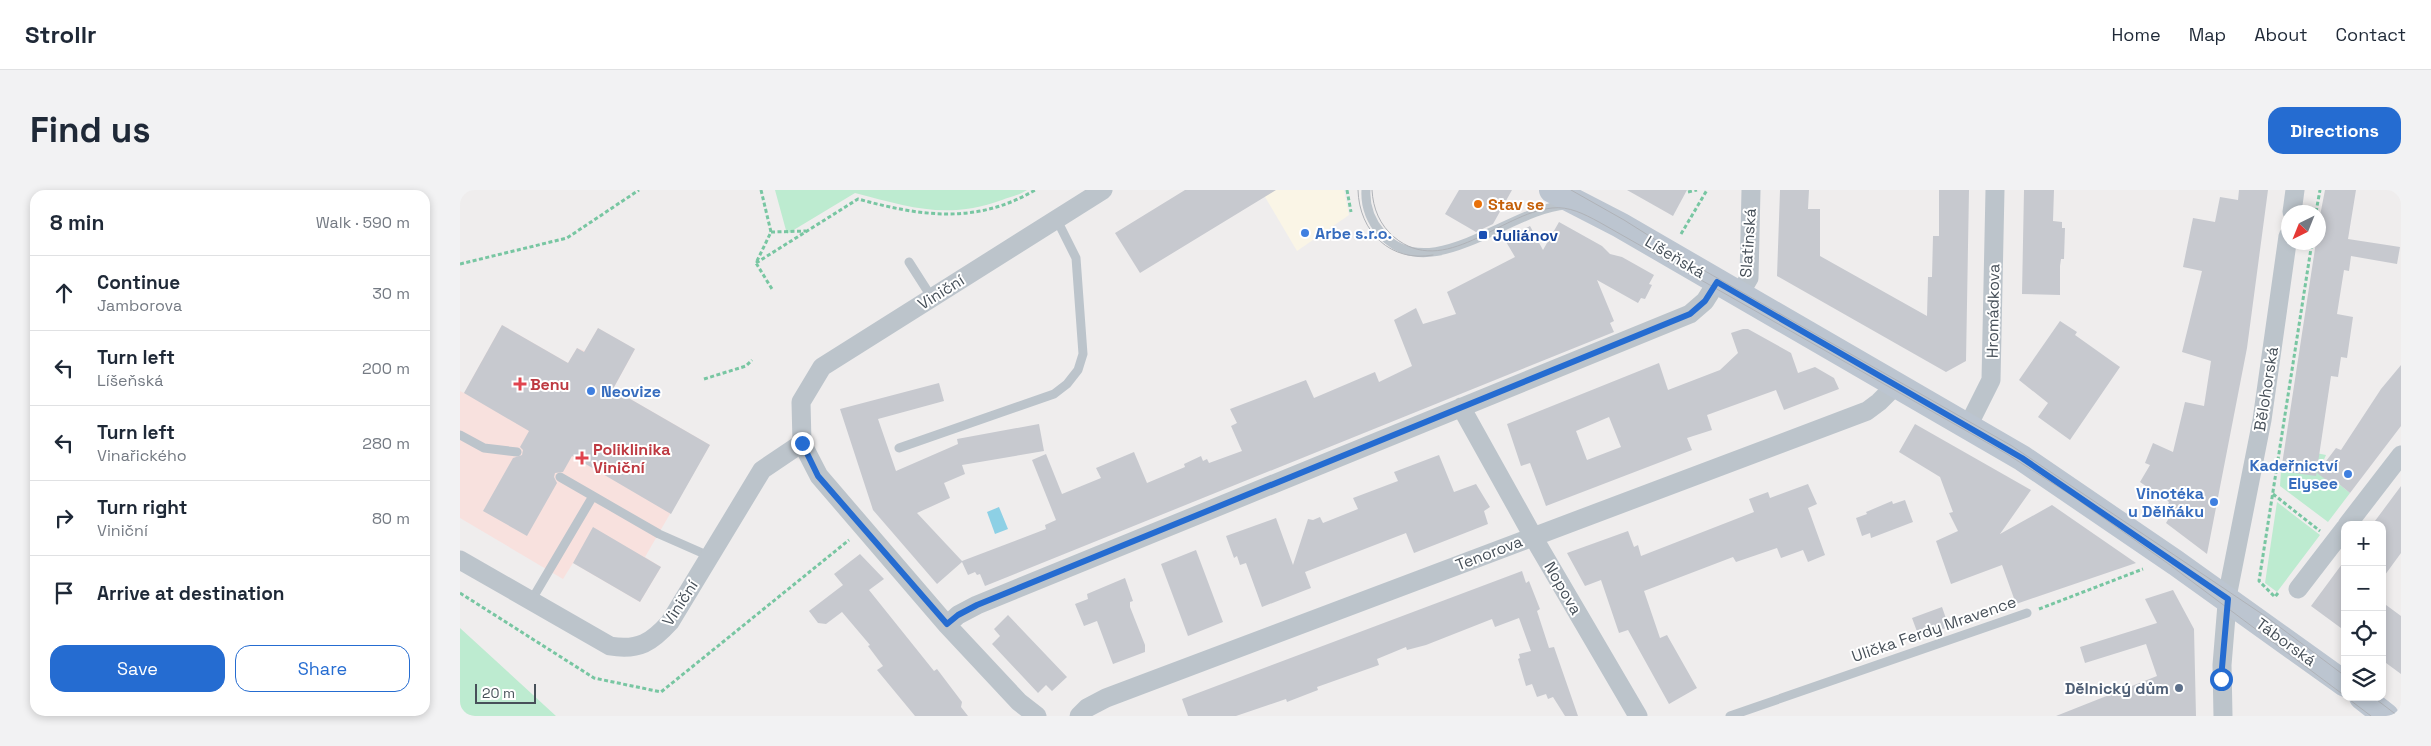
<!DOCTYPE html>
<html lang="en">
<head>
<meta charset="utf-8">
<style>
	:root { --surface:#fff; --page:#f2f2f3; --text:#1f2937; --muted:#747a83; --line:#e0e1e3; --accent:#256cd1 }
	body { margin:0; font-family:"Space Grotesk",sans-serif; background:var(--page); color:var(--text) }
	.controls { position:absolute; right:15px; bottom:15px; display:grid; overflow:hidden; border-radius:10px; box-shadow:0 2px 8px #0003 }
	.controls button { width:45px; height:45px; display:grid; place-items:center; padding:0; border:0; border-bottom:1px solid var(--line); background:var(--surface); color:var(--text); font:25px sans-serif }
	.compass { position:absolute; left:1821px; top:15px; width:45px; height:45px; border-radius:50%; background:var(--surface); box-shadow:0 2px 8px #0003; rotate:223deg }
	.scale { position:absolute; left:15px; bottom:12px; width:61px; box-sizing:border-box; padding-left:5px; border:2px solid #475059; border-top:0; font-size:14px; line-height:18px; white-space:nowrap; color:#475059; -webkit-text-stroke:4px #fff; paint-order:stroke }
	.stop { position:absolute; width:15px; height:15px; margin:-11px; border:4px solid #256cd1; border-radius:50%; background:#fff }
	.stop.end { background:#256cd1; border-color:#fff; box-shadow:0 1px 5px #0008 }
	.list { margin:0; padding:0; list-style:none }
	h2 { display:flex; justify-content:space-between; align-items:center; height:65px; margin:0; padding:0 20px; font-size:21px }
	h2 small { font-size:16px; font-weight:400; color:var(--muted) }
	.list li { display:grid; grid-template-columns:32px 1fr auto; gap:15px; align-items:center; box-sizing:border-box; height:75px; padding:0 20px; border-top:1px solid var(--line) }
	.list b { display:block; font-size:19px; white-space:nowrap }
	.list p { margin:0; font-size:16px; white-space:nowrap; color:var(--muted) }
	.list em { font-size:16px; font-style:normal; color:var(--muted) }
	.actions { display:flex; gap:10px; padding:15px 20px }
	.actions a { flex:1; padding:11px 0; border:1px solid var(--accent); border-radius:15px; text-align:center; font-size:18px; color:var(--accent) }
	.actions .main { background:var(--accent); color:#fff }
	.icon { flex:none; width:28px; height:28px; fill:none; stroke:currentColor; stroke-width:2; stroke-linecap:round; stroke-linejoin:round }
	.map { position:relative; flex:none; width:1941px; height:526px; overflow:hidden; border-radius:15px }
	header { display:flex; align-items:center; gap:30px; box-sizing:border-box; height:70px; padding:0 25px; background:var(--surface); border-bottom:1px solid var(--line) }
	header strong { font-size:24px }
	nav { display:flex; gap:28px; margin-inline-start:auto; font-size:18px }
	.intro { display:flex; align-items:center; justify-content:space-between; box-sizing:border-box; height:120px; padding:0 30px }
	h1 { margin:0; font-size:35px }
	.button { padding:12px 22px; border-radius:15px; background:var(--accent); color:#fff; font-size:18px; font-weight:700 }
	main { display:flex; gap:30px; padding:0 30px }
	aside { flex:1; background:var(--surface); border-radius:15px; box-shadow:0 2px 8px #0003 }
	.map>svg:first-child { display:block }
	.commercial { fill:#faf5e6 }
	.medical { fill:#f8e1de }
	.green { fill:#bdebd0 }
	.water { fill:#8dd0e5 }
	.building { fill:#c7c9cf; fill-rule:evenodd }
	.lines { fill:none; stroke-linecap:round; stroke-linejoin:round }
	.path { stroke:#78c6a2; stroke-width:3; stroke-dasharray:4 2.5; stroke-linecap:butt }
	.lane { stroke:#bcc4cb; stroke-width:9 }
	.street { stroke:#bcc4cb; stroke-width:19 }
	.secondary { stroke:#bcc5d0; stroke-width:26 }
	.tram { stroke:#afb2b7; stroke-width:1 }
	.route { stroke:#256cd1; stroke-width:6 }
	.food-dot { fill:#e8710a; stroke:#fff; stroke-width:2 }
	.shop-dot { fill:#3f7fe0; stroke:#fff; stroke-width:2 }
	.transit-dot { fill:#1a4fb4; stroke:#fff; stroke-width:2 }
	.health-dot { fill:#e0444e; stroke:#fff; stroke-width:2 }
	.service-dot { fill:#5c6f8a; stroke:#fff; stroke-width:2 }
	.labels { text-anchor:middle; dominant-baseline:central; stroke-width:4; stroke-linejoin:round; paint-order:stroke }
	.food-label { font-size:16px; font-weight:bold; fill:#c56008; stroke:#fff; text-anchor:start }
	.shop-label { font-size:16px; font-weight:bold; fill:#366cbe; stroke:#fff; text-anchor:start }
	.transit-label { font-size:16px; font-weight:bold; fill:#164399; stroke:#fff; text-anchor:start }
	.street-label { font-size:16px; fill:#475059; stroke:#fff }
	.health-label { font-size:16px; font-weight:bold; fill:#be3a42; stroke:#fff; text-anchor:start }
	.service-label { font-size:16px; font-weight:bold; fill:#4e5e75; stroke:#fff; text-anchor:end }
</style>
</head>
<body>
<header>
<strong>Strollr</strong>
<nav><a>Home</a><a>Map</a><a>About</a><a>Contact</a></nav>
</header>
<div class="intro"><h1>Find us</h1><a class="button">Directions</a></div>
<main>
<aside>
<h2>8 min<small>Walk · 590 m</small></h2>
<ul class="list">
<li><svg class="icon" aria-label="ahead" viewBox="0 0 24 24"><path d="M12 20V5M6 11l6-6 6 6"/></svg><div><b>Continue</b><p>Jamborova</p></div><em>30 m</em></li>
<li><svg class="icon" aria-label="left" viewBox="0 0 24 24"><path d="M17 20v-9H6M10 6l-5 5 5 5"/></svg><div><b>Turn left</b><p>Líšeňská</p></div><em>200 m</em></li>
<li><svg class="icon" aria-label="left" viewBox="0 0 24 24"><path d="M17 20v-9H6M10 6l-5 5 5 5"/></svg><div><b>Turn left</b><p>Vinařického</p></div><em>280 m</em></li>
<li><svg class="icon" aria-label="right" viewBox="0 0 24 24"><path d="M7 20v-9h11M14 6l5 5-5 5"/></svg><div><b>Turn right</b><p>Viniční</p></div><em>80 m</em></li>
<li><svg class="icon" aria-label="arrive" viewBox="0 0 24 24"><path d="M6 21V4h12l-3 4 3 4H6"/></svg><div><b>Arrive at destination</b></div></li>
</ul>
<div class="actions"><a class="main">Save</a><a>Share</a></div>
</aside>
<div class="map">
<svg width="1941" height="526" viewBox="0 0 1941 526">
	<rect width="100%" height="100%" fill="#efeded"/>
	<path class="commercial" d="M801,0H884L889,25L837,61Z"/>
	<path class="medical" d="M42,135L108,173L117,158L125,161L138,138L171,157L175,159L153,199L250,255L185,367L201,377L180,412L113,373L103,389L0,328V201L4,203Z"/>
	<path class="green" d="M315,0H567C560,5 550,7 542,10C487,30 449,17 395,3L327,44Z
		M1856,263L1866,265L1862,274L1875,284L1869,292L1876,298L1879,294L1890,303L1868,332L1820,296L1821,281Z
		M1817,312L1860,345L1817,402L1805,393Z
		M0,438L96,526H0Z"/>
	<path class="water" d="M539,317L548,339L535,344L527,322Z"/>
	<path class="building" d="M725,0H816L680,83L655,43Z
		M999,0H1052L1033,34L1016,42L985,24Z
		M1167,0H1227L1213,26Z
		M1320,0H1349L1348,19H1360V66L1467,126L1468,87H1472L1473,46H1479V0H1509L1506,171L1486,182L1317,86Z
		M1564,0H1594L1593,31L1602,32V38H1605L1604,69H1601L1600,76V105L1562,104Z
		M1779,0H1808L1787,158L1747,364L1706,333L1713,321L1706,319L1709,312L1680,292L1690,275L1685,273L1693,253L1713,262L1725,212L1744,216L1751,171L1722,162L1742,81L1723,77L1733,28L1755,32L1760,7L1778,10Z
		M1865,0H1896L1888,49L1940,57L1937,74L1891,66L1889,81L1884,80L1877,124L1893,127L1887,168L1881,167L1878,187L1871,186L1856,286L1821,281L1856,52H1858V36Z
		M1099,32L1142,56L1150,64L1162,67L1194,85L1189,94L1192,95L1185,109L1181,108L1178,113L1137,90L1154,131L1150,133L1154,142L525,396L520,384L517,385L515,382L508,385L502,372L477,394L413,320L380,219L479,193L484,211L418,229L436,281L498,254L497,249L579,234L584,261L502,275L505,284L484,293L490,308L457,323L502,371L586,339L585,335L596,330L572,270L586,264L602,304L641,288L636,278L674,262L687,293L725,277L724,274L741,266L743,271L747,269L749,273L782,261L771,236L777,233L770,219L846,190L854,208L915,182L919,192L952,176L934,130L956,118L963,134L996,124L987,102L1055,67L1045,50L1070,36L1083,60Z
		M1600,131L1617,142L1615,145L1660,177L1610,250L1578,227L1588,213L1559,190Z
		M42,135L108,173L117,158L124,162L138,138L175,159L153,199L250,255L211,324L112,266L103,282L95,283L94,287L97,293L67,346L23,321L53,268L62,265L63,260L60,257L69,241L4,203Z
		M1283,139H1288L1331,163L1338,183L1355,177L1374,188L1379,199L1324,220L1316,200L1247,225L1252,240L1227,248L1232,260L1086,316L1070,273L1061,276L1047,234L1199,173L1208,200L1260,180L1278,163L1271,143ZM1149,227L1161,257L1127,270L1116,241Z
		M1941,175V236L1890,303L1879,294L1877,298L1857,283L1876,258L1881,260L1921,199Z
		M1455,234L1571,300L1540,344L1592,315L1676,373L1556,414L1542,375L1491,394L1476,351L1498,341L1489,323L1493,322L1480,287L1439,262Z
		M979,265L994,302L1016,294L1030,317L1024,321L1028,334L954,363L946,343L845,382L851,398L802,417L786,373L780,375L777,366L774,368L766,346L816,328L833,375L848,329L853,330L860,327L863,333L898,319L893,308L938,291L934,282Z
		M1348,294L1357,314L1348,318L1365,365L1348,372L1343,360L1321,368L1317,358L1276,372L1273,367L1184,401L1200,448L1207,445L1237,498L1209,514L1168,440L1159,443L1141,390L1125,396L1107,363L1168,341L1174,357L1178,355L1181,366L1294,322L1289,309L1308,302L1310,308Z
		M1941,296V363L1922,389V335H1912Z
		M1445,310L1453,332L1411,348L1410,343L1402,346L1396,328L1407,324L1406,322L1432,311L1433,314Z
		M133,337L201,377L180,412L113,373Z
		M736,360L763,432L728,446L701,374Z
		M400,364L424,389L409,400L474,481L477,479L502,512L501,517L508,526H455L417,480L423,476L408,456L410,455L382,422L366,434L358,433L349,421L383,395L374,384Z
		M1885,370V441L1851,416Z
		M1062,381L1066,393L1069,391L1080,419L1077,421L1089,458L1094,457L1118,526H1105L1093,507L1088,509L1086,504L1077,507L1072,494L1066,496L1058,469L1060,468L1059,464L1071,461L1059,428L1035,437L1032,429L966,455L947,460L946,457L917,469L919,475L857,497L858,500L827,512L826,509L776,526H728L722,509Z
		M665,388L673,411L670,412V417L685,455V462L653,474L637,431L624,436L615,414L628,409L627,404Z
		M1713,400L1734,439L1736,526H1596L1697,486L1686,454L1625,473L1620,457L1697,433L1685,409Z
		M1922,412L1941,426V484L1922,470Z
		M1482,417L1489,437L1459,447L1452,428Z
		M548,425L607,487L592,501L586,495L578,503L532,454L540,446L534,439Z"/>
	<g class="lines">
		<path class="path" d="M301,0L311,42L296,73L312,99
			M887,0L891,22
			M1228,2L1237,0
			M1856,22L1860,0
			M311,42L346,41
			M1221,44L1247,0
			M296,73L398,9C460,26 516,35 575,0
			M0,74L107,48L179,0
			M244,189L286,176L292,170
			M1813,304L1860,341
			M0,403L134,488L201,502L389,350
			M1818,403L1815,407L1799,391L1852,52
			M1579,419L1683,379"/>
		<path class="lane" d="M906,0C905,16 911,31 921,43C968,99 1051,18 1106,15
			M449,72L472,108
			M0,245L24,258L57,262
			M439,258L594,204L607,194L618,180L623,164L616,68L597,30
			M100,287L133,306
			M71,411L133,306L199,344L249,366
			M1270,526L1567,423"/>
		<path class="street" d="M1832,22L1835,0
			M1279,105L1289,88L1291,0
			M1001,217L1079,357L1178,526
			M1508,236L1531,190L1535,0
			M1887,335L1941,265
			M0,370L150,456C179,461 192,452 210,432L302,280L342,253
			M1838,399L1885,338
			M487,435L498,425L517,415L1230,124L1245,111L1257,92
			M577,526L559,512L487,435L359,286L342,253L341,212L362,177L643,0
			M619,526L627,518L646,508L1407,221L1419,212L1436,195
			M1763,526L1762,475L1768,402L1802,230L1828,46"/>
		<path class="secondary" d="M1092,0L1160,35L1562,268L1716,373L1885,494
			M1902,507L1926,526"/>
		<path class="tram" d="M898,0C899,42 931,73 973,65
			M912,0C913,19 920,35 934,47C984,89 1041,23 1092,18C1109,16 1124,24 1139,32L1547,264L1614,307L1710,375L1885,506
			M1111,0L1164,30L1245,81L1552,256L1805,426L1885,486
			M1886,507L1911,526
			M1913,507L1938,526"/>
	</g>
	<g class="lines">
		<path class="route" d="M342,253L358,286L487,434L498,425L517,415L1230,124L1245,111L1257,92L1562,268L1768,409L1761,489"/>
	</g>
	<circle class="food-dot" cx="1018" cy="14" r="5"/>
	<g class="shop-dot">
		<circle cx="845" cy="43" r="5"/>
		<circle cx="131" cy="201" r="5"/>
		<circle cx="1888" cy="284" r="5"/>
		<circle cx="1754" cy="312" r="5"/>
	</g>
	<rect class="transit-dot" x="1018" y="40" width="10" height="10" rx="2.5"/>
	<g class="health-dot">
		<path d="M57.5 186.5h5v5h5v5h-5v5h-5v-5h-5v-5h5z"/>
		<path d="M119.5 260.5h5v5h5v5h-5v5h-5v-5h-5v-5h5z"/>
	</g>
	<circle class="service-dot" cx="1719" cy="498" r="5"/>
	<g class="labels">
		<g class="food-label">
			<text x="1028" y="14">Stav se</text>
		</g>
		<g class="shop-label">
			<text x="855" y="43">Arbe s.r.o.</text>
			<text x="141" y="201">Neovize</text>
			<text x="1878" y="275" text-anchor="end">Kadeřnictví<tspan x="1878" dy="18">Elysee</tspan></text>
			<text x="1744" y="303" text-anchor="end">Vinotéka<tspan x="1744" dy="18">u Dělňáku</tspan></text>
		</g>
		<g class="transit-label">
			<text x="1033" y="45">Juliánov</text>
		</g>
		<g class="street-label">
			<text transform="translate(1288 53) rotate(-86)">Slatinská</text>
			<text transform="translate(1215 67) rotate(31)">Líšeňská</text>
			<text transform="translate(481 102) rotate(-32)">Viniční</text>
			<text transform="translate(1533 121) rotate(-89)">Hromádkova</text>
			<text transform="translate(1806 199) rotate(-81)">Bělohorská</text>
			<text transform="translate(1029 363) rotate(-21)">Tenorova</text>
			<text transform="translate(1103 398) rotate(60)">Nopova</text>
			<text transform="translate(220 413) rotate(-57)">Viniční</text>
			<text transform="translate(1474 439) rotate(-19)">Ulička Ferdy Mravence</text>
			<text transform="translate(1826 452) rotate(36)">Táborská</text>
		</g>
		<g class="health-label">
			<text x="70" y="194">Benu</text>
			<text x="133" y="259">Poliklinika<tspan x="133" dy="18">Viniční</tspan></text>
		</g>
		<g class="service-label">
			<text x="1709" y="498">Dělnický dům</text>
		</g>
	</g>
</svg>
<div class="controls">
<button>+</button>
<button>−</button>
<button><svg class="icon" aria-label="locate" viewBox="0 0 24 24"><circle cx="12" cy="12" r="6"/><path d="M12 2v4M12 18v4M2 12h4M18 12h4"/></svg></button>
<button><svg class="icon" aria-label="layers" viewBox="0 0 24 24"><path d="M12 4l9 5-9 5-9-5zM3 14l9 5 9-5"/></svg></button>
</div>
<svg class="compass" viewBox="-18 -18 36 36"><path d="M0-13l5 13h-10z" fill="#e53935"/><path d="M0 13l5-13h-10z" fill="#747a83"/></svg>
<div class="scale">20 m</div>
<div class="stop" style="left:1761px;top:489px"></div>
<div class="stop end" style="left:342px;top:253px"></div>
</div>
</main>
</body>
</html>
